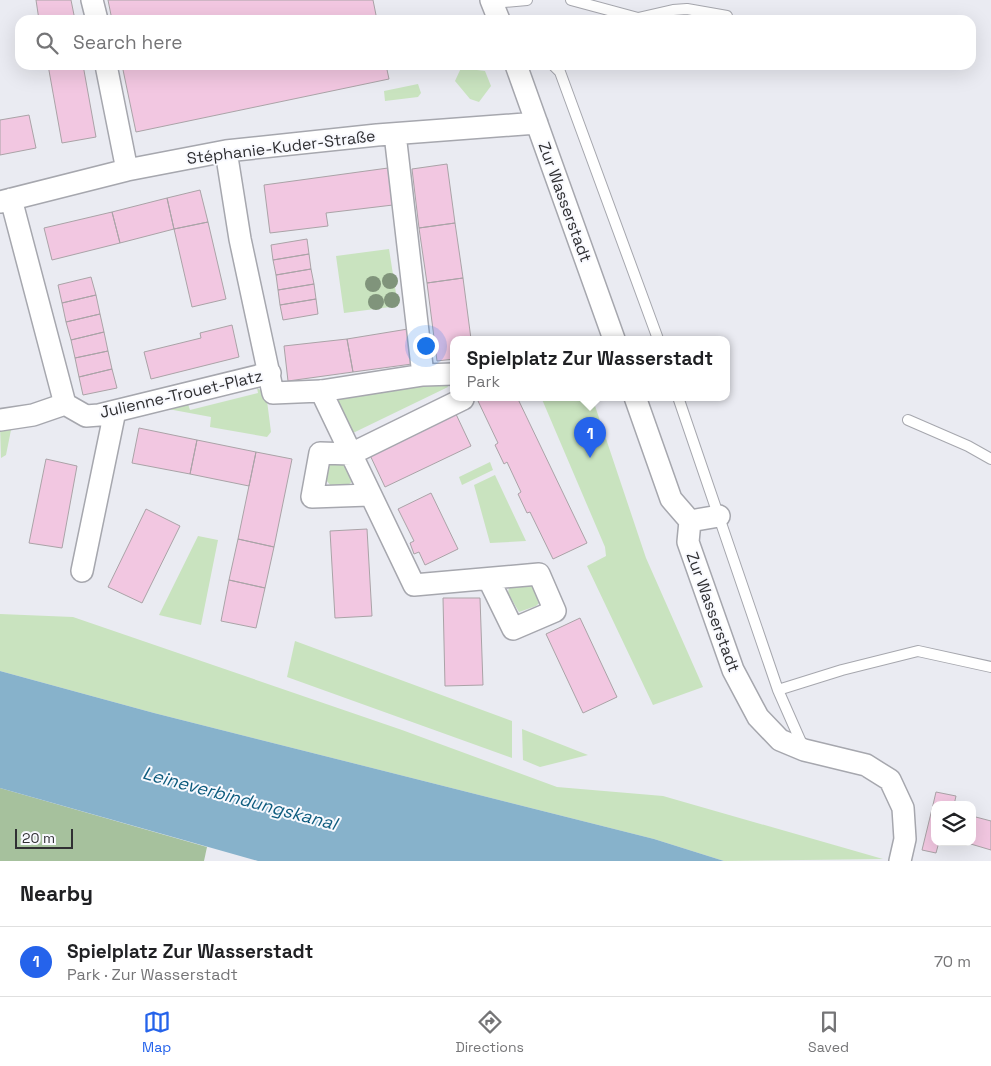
<!DOCTYPE html>
<html lang="en">
<head>
<meta charset="utf-8">
<style>
	:root { --surface:#fff; --page:#f6f6f6; --text:#202124; --muted:#757577; --line:#e0e0e0; --accent:#2563eb }
	body { margin:0; font-family:"Space Grotesk",sans-serif; background:var(--page); color:var(--text) }
	.controls { position:absolute; right:15px; bottom:15px; display:grid; overflow:hidden; border-radius:10px; box-shadow:0 5px 20px #0002 }
	.controls button { width:45px; height:45px; display:grid; place-items:center; padding:0; border:0; border-bottom:1px solid var(--line); background:var(--surface); color:var(--text); font:25px sans-serif }
	.scale { position:absolute; left:15px; bottom:12px; width:58px; box-sizing:border-box; padding-left:5px; border:2px solid #303033; border-top:0; font-size:14px; line-height:18px; white-space:nowrap; color:#303033; -webkit-text-stroke:4px #f8f9fe; paint-order:stroke }
	.you { position:absolute; left:425px; top:345px; width:18px; height:18px; margin:-12px; border:4px solid #fff; border-radius:50%; background:#1a73e8; box-shadow:0 0 0 8px #1a73e833 }
	.badge { display:grid; place-items:center; width:32px; height:32px; border-radius:50%; background:var(--accent); color:#fff; font-size:16px; font-weight:700 }
	.pin { position:absolute; translate:-50% -41px; filter:drop-shadow(0 1px 2px #0008) }
	.pin::after { content:''; position:absolute; top:26px; width:18px; height:15px; background:inherit; clip-path:polygon(0 0,100% 0,50% 100%) }
	.popup { position:absolute; left:450px; top:336px; width:280px; height:65px; box-sizing:border-box; display:grid; place-content:center; border-radius:10px; background:var(--surface); filter:drop-shadow(0 1px 4px #0005); font-size:16px; white-space:nowrap; color:var(--muted) }
	.popup b { font-size:19px; color:var(--text) }
	.popup::after { content:''; position:absolute; left:50%; top:100%; margin-left:-10px; border:10px solid transparent; border-top-color:var(--surface) }
	.list { margin:0; padding:0; list-style:none }
	h2 { display:flex; justify-content:space-between; align-items:center; height:65px; margin:0; padding:0 20px; font-size:21px }
	h2 small { font-size:16px; font-weight:400; color:var(--muted) }
	.list li { display:grid; grid-template-columns:32px 1fr auto; gap:15px; align-items:center; box-sizing:border-box; height:70px; padding:0 20px; border-top:1px solid var(--line) }
	.list b { display:block; font-size:19px; white-space:nowrap }
	.list p { margin:0; font-size:16px; white-space:nowrap; color:var(--muted) }
	.list em { font-size:16px; font-style:normal; color:var(--muted) }
	.icon { flex:none; width:28px; height:28px; fill:none; stroke:currentColor; stroke-width:2; stroke-linecap:round; stroke-linejoin:round }
	.map { position:relative; flex:none; width:991px; height:861px; overflow:hidden }
	.search { position:absolute; background:var(--surface); box-shadow:0 5px 20px #0002; left:15px; right:15px; top:15px; height:55px; display:flex; align-items:center; gap:12px; box-sizing:border-box; padding:0 18px; border-radius:15px; color:var(--muted); font-size:19px }
	.sheet { height:135px; background:var(--surface) }
	nav { display:flex; justify-content:space-around; align-items:center; box-sizing:border-box; height:70px; border-top:1px solid var(--line); background:var(--surface); font-size:14px; color:var(--muted) }
	nav a { display:grid; justify-items:center; gap:2px }
	nav .on { color:var(--accent) }
	.map>svg:first-child { display:block }
	.green { fill:#c9e3bf }
	.forest { fill:#a6c19d }
	.water { fill:#87b2cb }
	.building { fill:#f2c7e1; stroke:#aaa3a7 }
	.lines { fill:none; stroke-linecap:round; stroke-linejoin:round }
	.lane-casing { stroke:#a6a7ae; stroke-width:12 }
	.street-casing { stroke:#a6a7ae; stroke-width:24 }
	.lane { stroke:#fff; stroke-width:10 }
	.street { stroke:#fff; stroke-width:21 }
	.tree { fill:#80947b }
	.labels { text-anchor:middle; dominant-baseline:central; stroke-width:4; stroke-linejoin:round; paint-order:stroke }
	.street-label { font-size:16px; fill:#303033; stroke:#f8f9fe }
	.water-label { font-size:18px; font-style:italic; fill:#0e5c7e; stroke:#f8f9fe }
</style>
</head>
<body>
<div class="map">
<svg width="991" height="861" viewBox="0 0 991 861">
	<rect width="100%" height="100%" fill="#eaebf2"/>
	<path class="green" d="M461,68L485,71L491,86L479,102L470,99L455,81Z
		M418,84L421,93L418,97L385,101L384,91Z
		M389,249L398,306L344,313L336,256Z
		M446,383L448,387L353,433L337,398L339,393Z
		M257,388L266,393L271,432L267,437L210,427L211,417L168,409L188,404L190,410L258,393Z
		M541,397H592L646,558L703,687L653,705L587,566L606,556L605,547Z
		M0,425L10,427L11,430L6,455L1,458Z
		M342,456L353,481L348,485L331,486L326,480L331,460Z
		M490,462L493,470L462,485L459,477Z
		M495,475L526,541L490,543L474,485Z
		M198,536L218,540L201,625L159,615Z
		M532,585L541,601L536,606L519,612L508,593L509,587Z
		M0,614L73,617L402,730L557,787L663,796L883,859L724,861L654,839L154,713L0,671Z
		M295,641L512,721V758L287,677Z
		M522,729L588,755L540,767L523,760Z"/>
	<path class="forest" d="M0,788L207,847L204,861H0Z"/>
	<path class="water" d="M0,671L154,713L654,839L724,861H258L0,788Z"/>
	<path class="building" d="M36,0H71L75,20H39Z
		M108,0H373L377,20H112Z
		M48,65H83L96,137L62,143Z
		M122,65H386L389,79L136,132Z
		M29,115L36,148L0,155V120Z
		M447,164L455,223L419,228L412,169Z
		M388,168L393,205L326,213L328,226L270,233L264,185Z
		M200,190L208,222L174,229L167,198Z
		M167,198L174,229L120,243L112,212Z
		M112,212L120,243L52,260L44,228Z
		M208,222L226,299L192,307L174,229Z
		M455,223L463,278L427,283L419,228Z
		M307,239L309,254L273,260L271,245Z
		M309,254L311,269L276,275L273,260Z
		M311,269L314,284L278,290L276,275Z
		M91,277L96,295L62,303L58,285Z
		M463,278L471,339H454V359L437,361L427,283Z
		M314,284L316,299L280,305L278,290Z
		M96,295L100,314L66,322L62,303Z
		M316,299L318,314L283,320L280,305Z
		M100,314L104,332L71,340L66,322Z
		M232,325L239,357L151,379L144,352L201,338L200,333Z
		M408,329L412,364L353,372L347,339Z
		M104,332L108,351L75,358L71,340Z
		M347,339L353,372L288,381L284,346Z
		M108,351L112,369L79,377L75,358Z
		M112,369L117,388L83,395L79,377Z
		M487,397H517L587,543L553,559L530,512L527,513L518,494L521,492L507,462L504,464L495,445L498,443L478,401Z
		M455,412L471,446L385,487L369,453Z
		M139,428L197,440L190,474L132,463Z
		M197,440L256,452L249,486L190,474Z
		M256,452L292,459L274,547L238,539Z
		M46,459L77,466L62,548L29,543Z
		M431,493L458,549L425,565L419,552L414,554L410,543L414,541L398,509Z
		M146,509L180,526L142,603L108,587Z
		M367,529L372,616L335,618L330,531Z
		M238,539L274,547L265,588L229,580Z
		M229,580L265,588L256,628L221,621Z
		M443,598H480L483,685L445,686Z
		M580,618L617,697L583,713L546,634Z
		M936,792L956,796L954,805H935V809H932Z
		M932,809H935V842H939L936,853L922,850Z
		M972,816L991,821V850L964,842H972Z"/>
	<g class="lines">
		<g class="lane-casing">
			<path id="lane" d="M571,0L638,18L673,10L687,9L727,16
				M492,3L527,0
				M553,65L560,72L658,339
				M678,397L778,690L804,749
				M908,420L968,446L991,459
				M778,690L842,670L918,651L991,667"/>
		</g>
		<g class="street-casing">
			<path id="street" d="M92,0L97,20
				M491,0L499,20
				M106,65L127,170
				M516,65L614,339
				M395,134L423,375
				M226,151L240,239L273,393L321,391L423,375L454,374
				M11,199L65,404
				M0,202L127,170L226,151L377,135L537,123
				M321,391L414,585L539,574L555,611L513,629L489,580
				M635,397L671,499L690,521L688,542L733,670L758,717L780,740L804,750L866,765L890,780L903,808L905,839L900,861
				M0,420L33,415L65,404L86,416L99,415L270,373
				M369,495L312,497L320,453L351,454L463,399L462,397
				M690,521L719,516
				M82,571L115,411"/>
		</g>
		<use href="#lane" class="lane"/>
		<use href="#street" class="street"/>
	</g>
	<g class="tree">
		<circle cx="390" cy="281" r="8"/>
		<circle cx="373" cy="284" r="8"/>
		<circle cx="392" cy="300" r="8"/>
		<circle cx="376" cy="302" r="8"/>
	</g>
	<g class="labels">
		<g class="street-label">
			<text transform="translate(281 147) rotate(-7)">Stéphanie-Kuder-Straße</text>
			<text transform="translate(565 202) rotate(70)">Zur Wasserstadt</text>
			<text transform="translate(181 394) rotate(-13)">Julienne-Trouet-Platz</text>
			<text transform="translate(713 612) rotate(70)">Zur Wasserstadt</text>
		</g>
		<g class="water-label">
			<text transform="translate(240 798) rotate(15)">Leineverbindungskanal</text>
		</g>
	</g>
</svg>
<div class="controls">
<button><svg class="icon" aria-label="layers" viewBox="0 0 24 24"><path d="M12 4l9 5-9 5-9-5zM3 14l9 5 9-5"/></svg></button>
</div>
<div class="scale">20 m</div>
<div class="you"></div>
<div class="pin badge" style="left:590px;top:458px">1</div>
<div class="popup"><b>Spielplatz Zur Wasserstadt</b>Park</div>
<div class="search"><svg class="icon" aria-label="search" viewBox="0 0 24 24"><circle cx="10" cy="10" r="6"/><path d="M15 15l6 6"/></svg>Search here</div>
</div>
<section class="sheet">
<h2>Nearby<small></small></h2>
<ul class="list">
<li><span class="badge">1</span><div><b>Spielplatz Zur Wasserstadt</b><p>Park · Zur Wasserstadt</p></div><em>70 m</em></li>
</ul>
</section>
<nav>
<a class="on"><svg class="icon" aria-label="map" viewBox="0 0 24 24"><path d="M3 6l6-2 6 2 6-2v14l-6 2-6-2-6 2zM9 4v14M15 6v14"/></svg>Map</a>
<a><svg class="icon" aria-label="directions" viewBox="0 0 24 24"><path d="M12 3l9 9-9 9-9-9zM9 14v-3h6M13 9l2 2-2 2"/></svg>Directions</a>
<a><svg class="icon" aria-label="saved" viewBox="0 0 24 24"><path d="M7 4h10v16l-5-4-5 4z"/></svg>Saved</a>
</nav>
</body>
</html>
